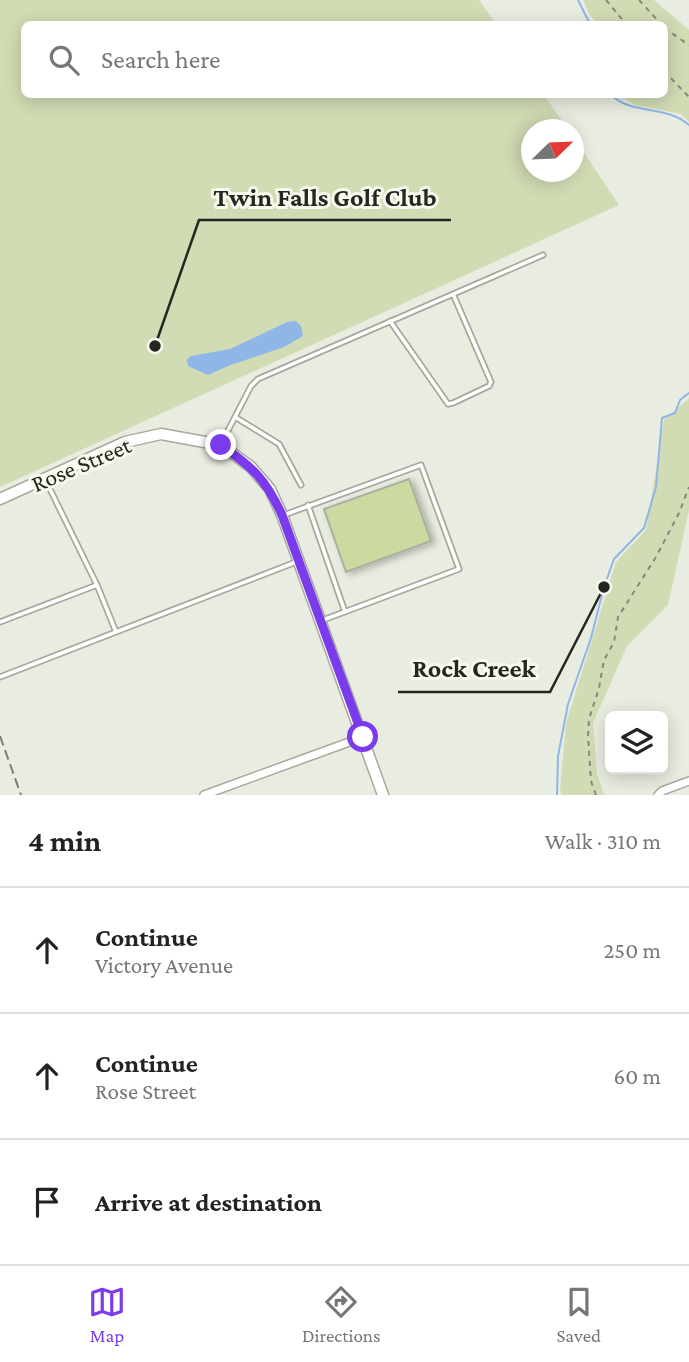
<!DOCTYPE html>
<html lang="en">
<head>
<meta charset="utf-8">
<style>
	:root { --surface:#fff; --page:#f2f2f2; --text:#222; --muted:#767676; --line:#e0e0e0; --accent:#7c3aed }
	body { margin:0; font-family:"Crimson Pro",serif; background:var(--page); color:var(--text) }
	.controls { position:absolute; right:21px; bottom:21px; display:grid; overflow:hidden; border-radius:10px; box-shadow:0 4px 18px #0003 }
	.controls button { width:63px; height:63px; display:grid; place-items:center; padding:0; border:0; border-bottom:2px solid var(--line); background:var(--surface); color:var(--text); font:35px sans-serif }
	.compass { position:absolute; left:521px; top:119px; width:63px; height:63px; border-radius:50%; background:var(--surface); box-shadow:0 4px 18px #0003; rotate:67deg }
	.stop { position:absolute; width:21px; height:21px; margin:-16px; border:5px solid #7c3aed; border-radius:50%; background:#fff }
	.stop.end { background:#7c3aed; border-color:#fff; box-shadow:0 2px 7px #0008 }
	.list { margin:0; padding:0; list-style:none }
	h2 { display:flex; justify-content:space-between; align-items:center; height:91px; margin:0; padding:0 28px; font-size:30px }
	h2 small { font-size:23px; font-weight:400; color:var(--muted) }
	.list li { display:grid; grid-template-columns:46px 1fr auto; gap:21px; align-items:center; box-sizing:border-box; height:126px; padding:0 28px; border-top:2px solid var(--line) }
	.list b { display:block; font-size:26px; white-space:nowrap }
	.list p { margin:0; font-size:23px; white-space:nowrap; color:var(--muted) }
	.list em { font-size:23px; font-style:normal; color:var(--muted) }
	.icon { flex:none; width:38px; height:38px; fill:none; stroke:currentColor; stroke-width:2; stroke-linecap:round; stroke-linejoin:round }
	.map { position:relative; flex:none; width:689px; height:795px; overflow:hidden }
	.search { position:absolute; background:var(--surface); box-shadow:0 4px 18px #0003; left:21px; right:21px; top:21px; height:77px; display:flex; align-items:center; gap:18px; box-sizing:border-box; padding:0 24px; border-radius:10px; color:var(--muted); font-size:26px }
	.sheet { height:469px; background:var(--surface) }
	nav { display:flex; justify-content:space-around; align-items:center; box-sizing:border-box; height:98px; border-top:2px solid var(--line); background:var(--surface); font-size:19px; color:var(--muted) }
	nav a { display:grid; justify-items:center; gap:4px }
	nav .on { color:var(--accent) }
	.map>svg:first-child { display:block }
	.green { fill:#d1dcb4 }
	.water { fill:#8fb6e6 }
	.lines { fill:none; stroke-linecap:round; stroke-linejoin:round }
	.stream { stroke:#8fb6e6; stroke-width:2 }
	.building { fill:#cbda9e; stroke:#abaea3; stroke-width:2; filter:url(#shadow) }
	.service-casing { stroke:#a6a99d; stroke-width:7 }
	.minor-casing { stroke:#a6a99d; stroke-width:10 }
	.tertiary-casing { stroke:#a6a99d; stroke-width:13 }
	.path { stroke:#868880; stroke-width:2; stroke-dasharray:5 5; stroke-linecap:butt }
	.service { stroke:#fff; stroke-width:3.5 }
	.minor { stroke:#fff; stroke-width:7 }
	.tertiary { stroke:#fff; stroke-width:10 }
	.rail { stroke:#7d7f77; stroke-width:2; stroke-dasharray:10 5; stroke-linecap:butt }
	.route { stroke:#7c3aed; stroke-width:9 }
	.labels { text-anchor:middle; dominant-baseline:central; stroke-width:6; stroke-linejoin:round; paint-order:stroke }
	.street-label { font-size:24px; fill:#252622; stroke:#f6faed }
	.leader { fill:none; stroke:#252622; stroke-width:2.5 }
	.callout-dot { fill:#252622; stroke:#f6faed; stroke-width:2.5 }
	.callout-label { font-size:26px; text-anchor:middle; font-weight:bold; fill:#252622; stroke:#f6faed; stroke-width:6; stroke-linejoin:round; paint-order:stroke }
</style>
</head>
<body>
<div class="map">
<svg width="689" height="795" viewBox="0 0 689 795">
	<defs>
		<filter id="shadow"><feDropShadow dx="4" dy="2" stdDeviation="3.5" flood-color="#0004"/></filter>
	</defs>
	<rect width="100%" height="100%" fill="#e9ece0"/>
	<path class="green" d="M0,0H479L496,24H24V94L544,95L568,129L532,130V172H574V138L619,205L0,487Z
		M583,0H654L689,30V122L681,114L635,105L618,95L664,94V24H598L589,14Z
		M689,398V510L668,605L627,646L593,723L597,773L604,795H562L560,790L566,723L616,562L646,530L664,420Z"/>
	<path class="water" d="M296,321L301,326L303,336L284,347L228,366L208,375L188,366L187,359L191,356L230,349L287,322Z"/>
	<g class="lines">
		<path class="stream" d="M578,0L589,22L593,24
			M610,94C632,116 665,104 689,125
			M557,795L558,756L568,704L591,638L604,587L614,559L644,528L656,487L662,418L675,413L680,400L689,393"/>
	</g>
	<path class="building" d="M409,479L431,541L346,572L324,509Z"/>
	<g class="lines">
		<g class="service-casing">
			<path id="service" d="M390,321L448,404L453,403L489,386L491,382L453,294
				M235,417L279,444L301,485
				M221,444L251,386L258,379L543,255
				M308,505L345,612
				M284,515L421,465L459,569L323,620
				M97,585L116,632
				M0,622L97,585L45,479
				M0,677L296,562"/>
		</g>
		<g class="minor-casing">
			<path id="minor" d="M204,795L363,737
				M658,795L662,791L689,781"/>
		</g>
		<g class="tertiary-casing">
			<path id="tertiary" d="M0,499L125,442L161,434L221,445L251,467L270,489L282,515L383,795"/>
		</g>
		<path class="path" d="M606,0L626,24
			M639,0L661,24
			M664,28L689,45
			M664,71L689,97
			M596,795L591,781L588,736L589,719L599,688L604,660L614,642L618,617L656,557L679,513L689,487"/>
		<use href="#service" class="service"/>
		<use href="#minor" class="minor"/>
		<use href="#tertiary" class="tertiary"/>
		<path class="rail" d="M0,736L21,795"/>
	</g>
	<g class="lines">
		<path class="route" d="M221,445C253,468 265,478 282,515L363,737"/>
	</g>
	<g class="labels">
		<g class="street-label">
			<text transform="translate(81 464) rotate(-23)">Rose Street</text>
		</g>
	</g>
	<path class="leader" d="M155 346L199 220H451M604 587L550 692H398"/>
	<g class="callout-dot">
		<circle cx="155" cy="346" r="7"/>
		<circle cx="604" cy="587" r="7"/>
	</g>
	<g class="callout-label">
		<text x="325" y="206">Twin Falls Golf Club</text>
		<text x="474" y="677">Rock Creek</text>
	</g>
</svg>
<div class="controls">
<button><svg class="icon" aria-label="layers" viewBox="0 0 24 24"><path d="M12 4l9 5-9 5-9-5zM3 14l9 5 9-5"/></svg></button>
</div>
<svg class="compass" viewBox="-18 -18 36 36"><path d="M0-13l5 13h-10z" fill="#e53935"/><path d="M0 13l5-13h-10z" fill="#767676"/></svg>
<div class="stop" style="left:363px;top:737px"></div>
<div class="stop end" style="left:221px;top:445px"></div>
<div class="search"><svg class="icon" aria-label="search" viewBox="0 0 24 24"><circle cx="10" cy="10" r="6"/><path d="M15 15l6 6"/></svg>Search here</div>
</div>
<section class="sheet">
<h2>4 min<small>Walk · 310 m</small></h2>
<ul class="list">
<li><svg class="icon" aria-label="ahead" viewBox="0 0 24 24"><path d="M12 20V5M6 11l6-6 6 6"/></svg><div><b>Continue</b><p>Victory Avenue</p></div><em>250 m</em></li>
<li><svg class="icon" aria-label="ahead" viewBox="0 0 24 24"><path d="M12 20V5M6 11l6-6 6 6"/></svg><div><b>Continue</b><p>Rose Street</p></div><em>60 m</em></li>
<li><svg class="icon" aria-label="arrive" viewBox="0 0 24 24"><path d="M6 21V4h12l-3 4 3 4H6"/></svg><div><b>Arrive at destination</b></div></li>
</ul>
</section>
<nav>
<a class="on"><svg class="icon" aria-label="map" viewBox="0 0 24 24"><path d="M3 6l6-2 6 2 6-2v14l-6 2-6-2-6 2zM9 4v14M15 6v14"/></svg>Map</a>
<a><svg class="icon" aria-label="directions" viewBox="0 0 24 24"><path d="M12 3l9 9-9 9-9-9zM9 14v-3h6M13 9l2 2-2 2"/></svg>Directions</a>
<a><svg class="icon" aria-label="saved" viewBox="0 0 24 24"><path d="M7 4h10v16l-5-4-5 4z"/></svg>Saved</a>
</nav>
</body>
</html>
